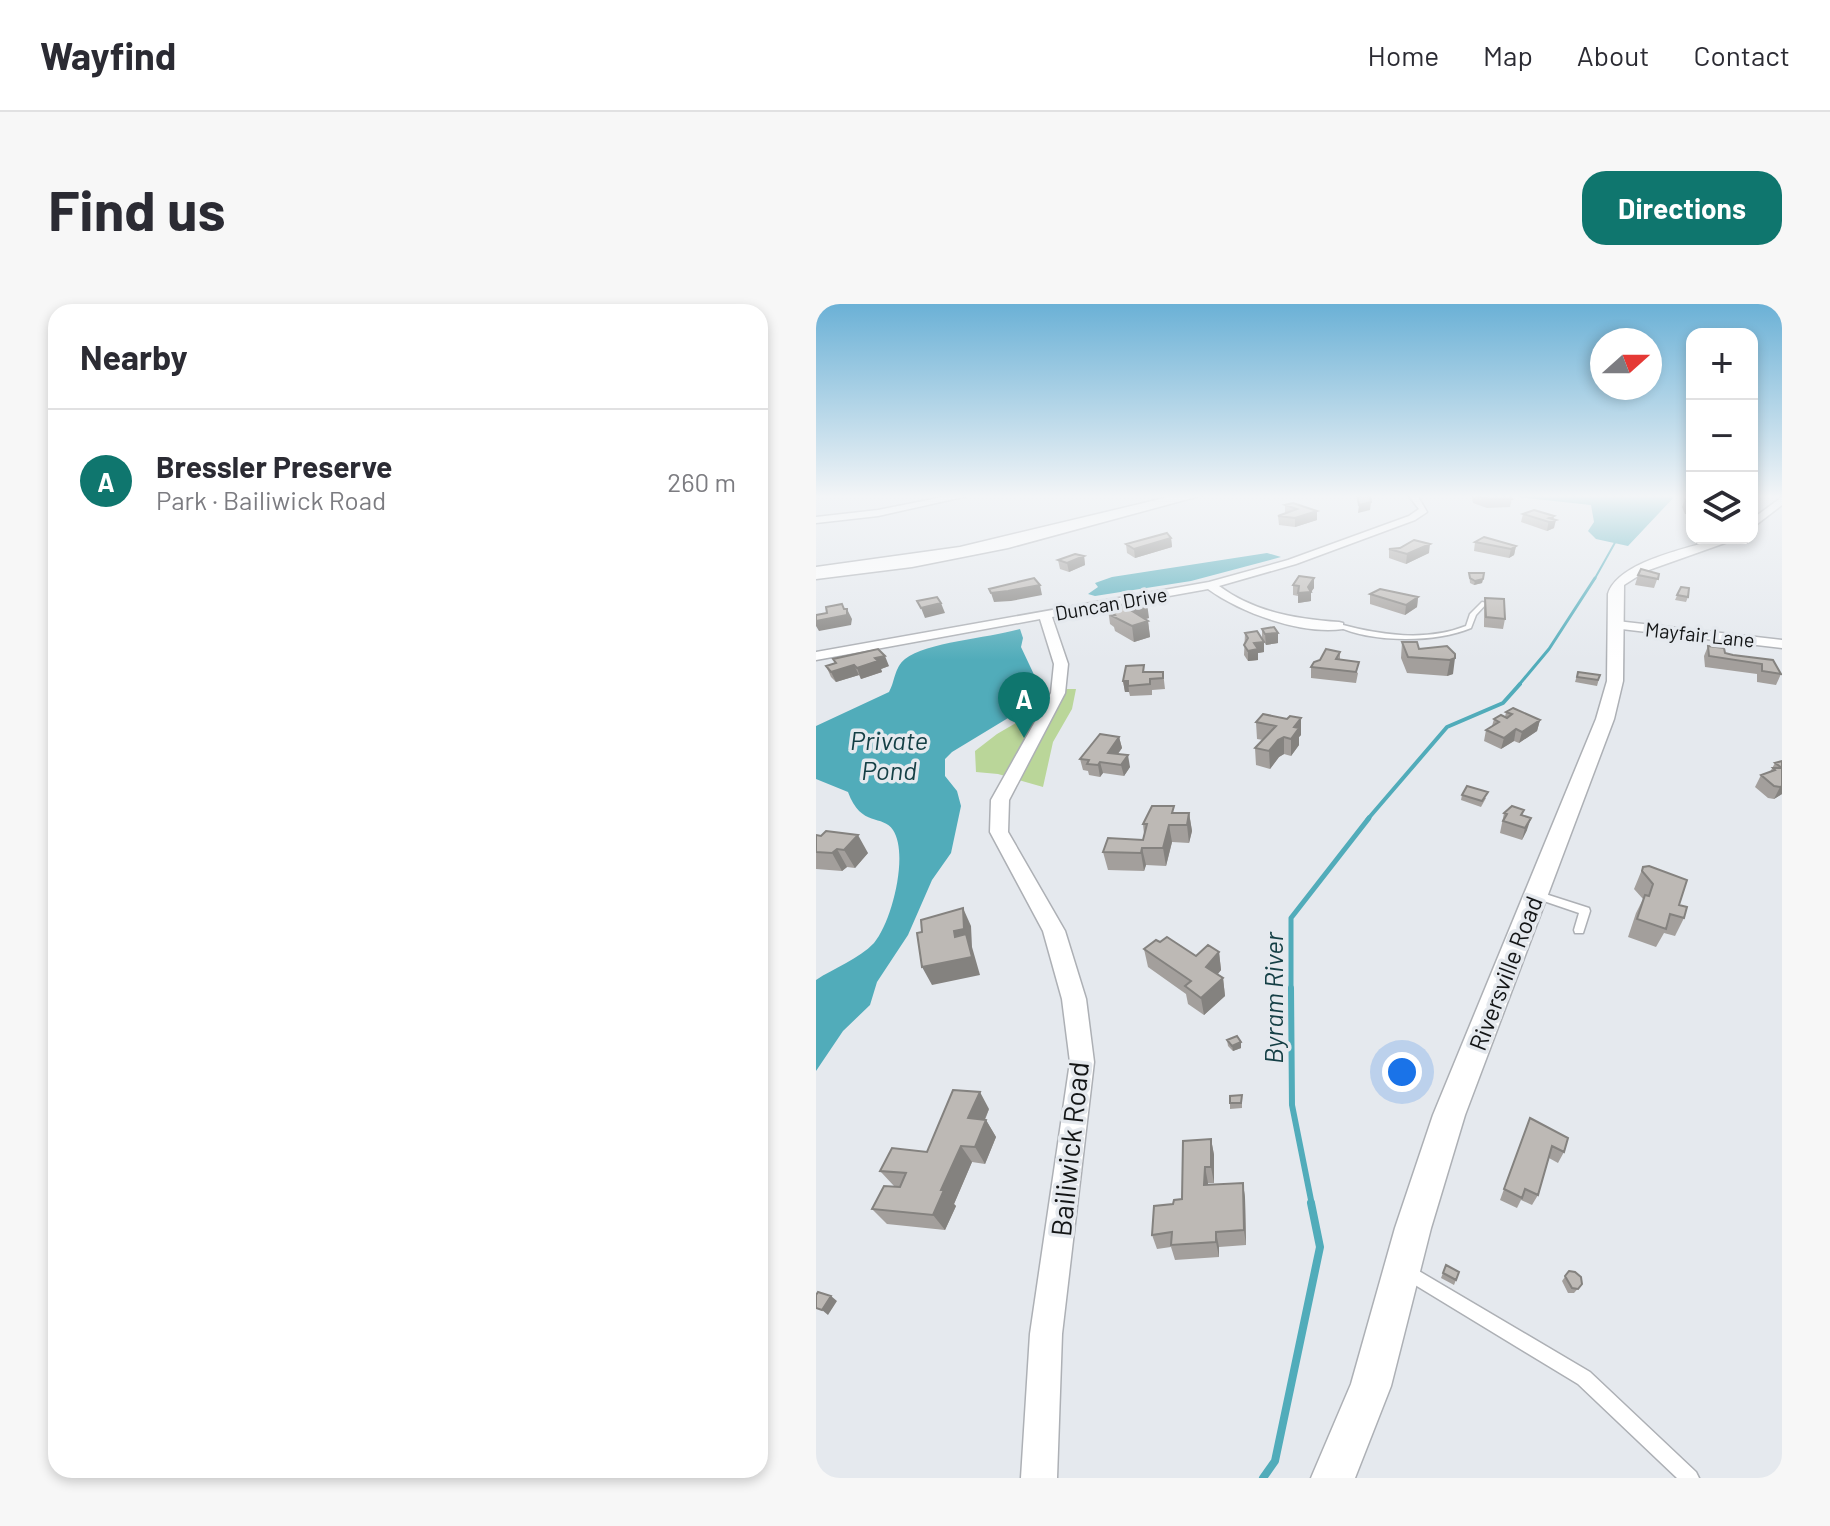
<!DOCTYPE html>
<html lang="en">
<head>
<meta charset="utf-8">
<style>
	:root { --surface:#fff; --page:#f7f7f7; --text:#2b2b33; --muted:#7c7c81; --line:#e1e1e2; --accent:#0f766e }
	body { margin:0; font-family:Barlow,sans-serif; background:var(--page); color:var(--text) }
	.controls { position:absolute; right:24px; top:24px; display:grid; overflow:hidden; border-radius:16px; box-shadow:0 4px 12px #0003 }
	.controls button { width:72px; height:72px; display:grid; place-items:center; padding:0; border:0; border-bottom:2px solid var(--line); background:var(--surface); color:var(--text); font:40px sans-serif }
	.compass { position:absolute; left:774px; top:24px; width:72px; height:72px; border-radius:50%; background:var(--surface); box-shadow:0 4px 12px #0003; rotate:69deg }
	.you { position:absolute; left:586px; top:768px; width:28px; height:28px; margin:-20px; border:6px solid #fff; border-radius:50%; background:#1a73e8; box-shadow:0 0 0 12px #1a73e833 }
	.badge { display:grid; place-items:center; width:52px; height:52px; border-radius:50%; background:var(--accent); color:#fff; font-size:26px; font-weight:700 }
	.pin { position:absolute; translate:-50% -66px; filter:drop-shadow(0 2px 4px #0008) }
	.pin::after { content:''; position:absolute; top:42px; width:28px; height:24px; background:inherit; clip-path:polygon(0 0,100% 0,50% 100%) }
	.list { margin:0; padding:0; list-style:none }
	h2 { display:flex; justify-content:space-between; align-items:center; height:104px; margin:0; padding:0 32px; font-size:34px }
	h2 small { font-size:26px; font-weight:400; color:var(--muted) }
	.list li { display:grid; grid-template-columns:52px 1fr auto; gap:24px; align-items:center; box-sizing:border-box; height:144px; padding:0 32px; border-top:2px solid var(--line) }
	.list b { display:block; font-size:30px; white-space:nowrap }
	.list p { margin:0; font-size:26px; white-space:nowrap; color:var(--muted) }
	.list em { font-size:26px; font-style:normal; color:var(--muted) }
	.icon { flex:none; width:44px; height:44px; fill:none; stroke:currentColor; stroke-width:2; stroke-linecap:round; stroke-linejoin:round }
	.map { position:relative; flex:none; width:966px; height:1174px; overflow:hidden; border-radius:24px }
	header { display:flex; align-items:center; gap:48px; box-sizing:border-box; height:112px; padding:0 40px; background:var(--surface); border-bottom:2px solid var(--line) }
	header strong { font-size:38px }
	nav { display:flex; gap:44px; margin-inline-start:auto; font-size:28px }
	.intro { display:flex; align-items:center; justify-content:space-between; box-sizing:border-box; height:192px; padding:0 48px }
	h1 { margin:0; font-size:56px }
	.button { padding:20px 36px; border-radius:24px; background:var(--accent); color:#fff; font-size:28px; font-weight:700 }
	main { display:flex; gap:48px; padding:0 48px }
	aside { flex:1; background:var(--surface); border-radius:24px; box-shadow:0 4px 12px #0003 }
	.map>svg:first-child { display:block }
	.green { fill:#bad699 }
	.water { fill:#51acba }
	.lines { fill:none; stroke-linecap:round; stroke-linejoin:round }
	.stream-far5 { stroke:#51acba; stroke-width:2 }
	.stream-far4 { stroke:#51acba; stroke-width:3 }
	.stream-far3 { stroke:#51acba; stroke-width:4 }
	.stream-far2 { stroke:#51acba; stroke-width:5 }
	.stream-far1 { stroke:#51acba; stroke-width:6 }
	.stream { stroke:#51acba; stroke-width:8 }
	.service-casing { stroke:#adb0b5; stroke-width:3 }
	.minor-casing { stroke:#adb0b5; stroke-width:3 }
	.tertiary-casing { stroke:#adb0b5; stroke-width:3 }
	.motorway-casing { stroke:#adb0b5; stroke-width:3 }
	.service { fill:#fff; fill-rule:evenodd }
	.minor { fill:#fff; fill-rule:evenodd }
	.tertiary { fill:#fff; fill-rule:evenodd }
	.motorway { fill:#fff; fill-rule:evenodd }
	.wall { fill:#a39f9c }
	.shaded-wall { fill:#84827f }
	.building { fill:#bdb9b5; stroke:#84827f; stroke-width:2 }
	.labels { text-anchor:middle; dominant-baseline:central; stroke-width:7; stroke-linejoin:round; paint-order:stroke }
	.far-street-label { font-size:20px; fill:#131516; stroke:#e5e9ee }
	.street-label { font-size:24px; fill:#131516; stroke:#e5e9ee }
	.water-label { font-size:26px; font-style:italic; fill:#143f45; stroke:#e5e9ee }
	.near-street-label { font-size:28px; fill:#131516; stroke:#e5e9ee }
</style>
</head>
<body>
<header>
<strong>Wayfind</strong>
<nav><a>Home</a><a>Map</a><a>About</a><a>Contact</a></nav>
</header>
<div class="intro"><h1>Find us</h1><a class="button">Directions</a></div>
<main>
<aside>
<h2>Nearby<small></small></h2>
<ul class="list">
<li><span class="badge">A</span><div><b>Bressler Preserve</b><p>Park · Bailiwick Road</p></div><em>260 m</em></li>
</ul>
</aside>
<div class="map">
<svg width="966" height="1174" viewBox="0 0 966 1174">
	<rect width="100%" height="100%" fill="#e5e9ee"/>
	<path class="green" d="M239,385H260L256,405L237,438L227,483L182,470L160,468L159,447L181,430L234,399Z"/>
	<path class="water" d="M683,191H860L812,242L780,235L772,227L778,218L775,201Z
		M451,249L465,253L375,277L279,292L272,290L282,283L279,279L296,273Z
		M204,325L207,334L205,343L221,377L217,399L136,448L129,455V472L141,487L145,502L135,549L116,576L92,631L61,678L54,701L27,727L0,767V676C18,664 43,655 58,639C76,618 93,550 77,526C67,510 45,524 32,488L0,475V422L73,388C79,378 78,364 89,355C111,338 174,334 204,325Z"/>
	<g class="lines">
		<path class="stream-far5" d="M778,276L801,235"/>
		<path class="stream-far4" d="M702,382L733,345L779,274"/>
		<path class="stream-far3" d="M551,516L631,423L687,399L704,380"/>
		<path class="stream-far2" d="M475,686V614L553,514"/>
		<path class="stream-far1" d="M475,684L476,801L496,901"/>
		<path class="stream" d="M447,1174L459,1157L504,943L495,899"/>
		<g class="service-casing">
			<path id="service" d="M666,298L671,299L660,311L655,324C619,339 556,339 520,322L523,320C564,331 610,338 650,322L654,310Z
				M720,587L773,604L774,607L767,629H759L758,626L763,609L716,593L715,591Z
				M591,960L774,1068L880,1168L883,1174H861L762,1080L586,973L583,968L586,963Z"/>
		</g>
		<g class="minor-casing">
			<path id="minor" d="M137,191H156L62,212L0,219V213L62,206Z
				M592,191H601L611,208L599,216L480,260L403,282C438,308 480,315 523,318L527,319V325C486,331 425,309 392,285L236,313L252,360L249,389L193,496L192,528L249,627L270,695L278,758L246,1030L241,1174H205L214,1030L254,758L246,695L227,627L174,528L175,496L235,389L238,360L224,315L0,356V348L393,278L472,256L593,212L603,205Z
				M801,317L966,336V344L797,324L795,321Z"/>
		</g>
		<g class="tertiary-casing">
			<path id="tertiary" d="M966,193V201L936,224V215Z
				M905,234H923L830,267L808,281L807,377L798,415L649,811L615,924L575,1082L539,1174H495L535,1080L579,924L617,811L780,415L791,377L792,290C802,257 874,244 905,234Z"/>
		</g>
		<g class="motorway-casing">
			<path id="motorway" d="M361,191H387L192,244L96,263L0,275V263L144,243Z"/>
		</g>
		<use href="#service" class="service"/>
		<use href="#minor" class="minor"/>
		<use href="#tertiary" class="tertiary"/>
		<use href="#motorway" class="motorway"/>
	</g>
	<path class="wall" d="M655,191H694L696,195L694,203L671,204L657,199Z
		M869,195H876V210H869L866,203Z
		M469,201L501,207V216L479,223L463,221L462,212L469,210Z
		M707,210L738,215V224L731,227L705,218Z
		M355,234L356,243L319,254L311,249L310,240Z
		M659,238L700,242L698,251L693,254L658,247Z
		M573,245L613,249L590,260L573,254Z
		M268,252L269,261L253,268L244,265L242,256Z
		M653,269L667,274L666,279L658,281L654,279Z
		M843,270L838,284L819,281L822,271Z
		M498,274V284L495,288V297L482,299V292L477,291V281Z
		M865,283L872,293L870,298L859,296Z
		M554,290L602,293L601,303L589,311L554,300Z
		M669,294L689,315L687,325L668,323V304Z
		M292,305L333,314L329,315L332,317L334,333L318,338L299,327L298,323L294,320Z
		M446,325L462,329V339L450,341L448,338V348L442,349V356L432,357L428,351L429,329L446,335Z
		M586,338L603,345L631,342L637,370L631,372L591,369L585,354Z
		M892,342L909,349L917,351L957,356L965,370L960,381L941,378V370L889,363L888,352Z
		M524,348V356L542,369L540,379L495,374V363Z
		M17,355L73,362L65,365L66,368L45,375L43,371L20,378L15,373L10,362L19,359Z
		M329,368H347L349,385L336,386V391L314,392L313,388H309L307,377Z
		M762,368L784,371L781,382L759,378Z
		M690,408L724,416L721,427L703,439L698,437L685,445L668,437L670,426L676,422L678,415L689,413Z
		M471,415L485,431L483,433V441L475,452L468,450L463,453L454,465L440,461L439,444L447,436L441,435L440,418Z
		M303,433L306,444L302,450L314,463L308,472L287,469L284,473L273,471L272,467L267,466L264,455Z
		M966,457V490L958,495L952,494L939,483L945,471L954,468L959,459Z
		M646,491L670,494L665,503L645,496Z
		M708,506L706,511L711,526L706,536L684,529L688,509Z
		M359,509H373L376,527L373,539L356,538L350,562L330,561L328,567L292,566L287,548L327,536L328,530L327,520Z
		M0,531L52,549L39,564L31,563L26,567L0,565Z
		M827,563L863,601L868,614L859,632L848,629L840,643L812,633L820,609L827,595L818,585Z
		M344,638L380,652L403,648L405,666L402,670L407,674L409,692L388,711L372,700L370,690L332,663L328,645Z
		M411,736L425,744L417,747L412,742Z
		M426,791V804L414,805V799Z
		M173,805L169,816H170L180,833L169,860L156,858L138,900L140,902L129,926L71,920L56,905L78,882L64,867L111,848Z
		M714,814L748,848L742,859L733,854L722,891L716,901L705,896L701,904L684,896Z
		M395,835L398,851V879H392V881L427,879L429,894L430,941L403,943V953L359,956L355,943L341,945L336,931L357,900L366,895Z
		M630,961L643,968L638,981L625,974Z
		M753,967L766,980L758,989H752L746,977Z"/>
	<path class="shaded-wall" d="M555,198L554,206L542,209L543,201Z
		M501,207V216L479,223V214Z
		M738,212L737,217L740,216L738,224L731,227L733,214Z
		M355,234L356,243L319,254L318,245Z
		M614,240L613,249L590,260L591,250Z
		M700,242L698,251L693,254L695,245Z
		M268,252L269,261L253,268L251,259Z
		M498,274V284L495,288V297L482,299V289L492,283Z
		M667,275L666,279L658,281L659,277Z
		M224,281L226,291L195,297L178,298L175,289Z
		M602,293L601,303L589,311L590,301Z
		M125,299L129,309L109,314L105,304Z
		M331,299L333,314L322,317H332L334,333L318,338L316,322V303Z
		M31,305L36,315L35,321L3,327L0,322V317Z
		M462,329V339L450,341L449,330Z
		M448,338V348L442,349V356L432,357V347L438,339Z
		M69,352L73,362L65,365L66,368L45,375L41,364L59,354Z
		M639,354L637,370L631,372L634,356Z
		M38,361L43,371L20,378L15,368Z
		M307,377H312L313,388H309Z
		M485,414V431L483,433V441L475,452V435L478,423Z
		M724,416L721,427L703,439L706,428Z
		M700,425L698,437L685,445L688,434Z
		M303,433L306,444L294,460L292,449Z
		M468,433V450L463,453L454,465L453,447L462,436Z
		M312,451L314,463L308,472L305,461Z
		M284,458L287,469L284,473L282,461Z
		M966,482V490L958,495L964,483Z
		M373,509L376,527L373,539L371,521Z
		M715,514L711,526L706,536L709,524Z
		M353,521L356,538L350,562L347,544Z
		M42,531L52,549L39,564L28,546Z
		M326,544L330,561L328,567L325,549Z
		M21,545L31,563L26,567L16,549Z
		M147,604L155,622L156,643L164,671L116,681L106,663L139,633L138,627Z
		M403,648L405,666L393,680L390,663Z
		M407,674L409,692L388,711L385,694Z
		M425,738V744L417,747L416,742Z
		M164,788L173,805L162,831L152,814Z
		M170,816L180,833L169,860L159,843Z
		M395,835L398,851V879L395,863Z
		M145,842L156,858L138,900L140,902L129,926L117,911L125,886Z
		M389,863L392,879V897L388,881Z
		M427,879L429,894L430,941L428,926Z
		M400,928L403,943V953L400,938Z
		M15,992L21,997L12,1011L6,1006Z"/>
	<path class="building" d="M541,191H554L555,198L543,201Z
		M659,191H694L696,195H672Z
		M869,195H876V201H872Z
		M477,199L501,207L479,214L462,212L481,205L469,201Z
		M718,206L738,212L733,214L740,216L733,218L707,210Z
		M351,229L355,234L318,245L310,240Z
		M668,233L700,242L695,245L659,238Z
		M598,236L614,240L591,250L573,245L584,244Z
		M259,250L268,252L251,259L242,256Z
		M825,265L843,270L842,275L822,271Z
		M653,269H668L667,275L659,277L654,274Z
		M483,272L498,274L492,283L495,288L482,289L483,282L477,281Z
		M218,274L224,281L192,287L175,289L173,285Z
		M865,283L873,284L872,293L861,291Z
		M564,285L602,293L590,301L554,290Z
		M121,293L125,299L105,304L101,297Z
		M669,294L688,295L689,315L670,313Z
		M324,295L331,299L316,303L320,306L316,307L332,317L316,322L296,312L299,311L292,305Z
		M26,300L28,305H31V311L0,317V311L11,309L10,303Z
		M458,323L462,329L449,330L446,325Z
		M441,327L448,338L438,339L442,345L432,347L428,341L432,334L429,329Z
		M586,338H601L603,345L631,342L639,350V354L634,356L592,353Z
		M892,342L908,344L909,349L917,351L957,356L965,370L946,367V360L893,352Z
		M62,345L69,352L59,354L62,357L41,364L38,361L15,368L10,362L20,359L17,355Z
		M510,345L524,348L520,355L543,358L540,368L495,363L498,358L504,356Z
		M328,361L327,368H347V374L334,375V380L312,382V377H307L310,362Z
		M762,368L784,371L782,376L761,373Z
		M697,404L724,416L706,428L700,425L688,434L670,426L683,418L678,415L685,411L691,414L696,410L690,408Z
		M447,410L471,415L474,412L485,414L478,423L483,424L475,435L468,433L462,436L453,447L439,444L460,422L440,418Z
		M284,430L303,433L292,449L312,451L305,461L284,458L282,461L271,460L273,456L264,455Z
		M966,457V464L959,459Z
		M957,464H966V482L964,483L958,482L945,471L959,466Z
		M651,482L672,488L666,497L646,491Z
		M336,502H358L356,509H373L371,521H353L347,544H326L325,549L287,548L292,534L327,536L331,520H327Z
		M696,502L708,506L705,511L715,514L709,524L687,517L691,510L688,509Z
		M10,527L42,531L28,546L21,545L16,549L0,548V531L5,532Z
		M833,562L871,576L863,601L871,603L868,614L854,610L850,625L821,615L829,591L833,592L837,580L826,567L827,563Z
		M147,604L148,625L138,627L139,633L150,630L156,653L106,663L101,629L106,628L105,616Z
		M351,633L380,652L392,641L403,648L390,663L407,674L385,694L369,682L375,677L328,645L340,636L344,638Z
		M421,732L425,738L416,742L411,736Z
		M137,786L164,788L152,814L170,816L159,843L145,842L125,886H128L117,911L56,905L68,882L84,883L90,869L64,867L76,844L111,848Z
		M426,791L425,799H414V792Z
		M714,814L752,834L748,848L736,842L722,891L709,885L706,894L688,885Z
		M395,835V863H389L388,881L427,879L428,926L400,928V938L355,941L356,928L336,931L338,902L357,900L358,896L366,895L367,837Z
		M630,961L643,968L640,976L627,969Z
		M753,967L759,968L765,973L766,980L762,985L756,984L749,972Z
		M2,988L15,992L6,1006L0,1004V991Z"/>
	<linearGradient id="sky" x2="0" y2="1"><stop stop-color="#6bb1d6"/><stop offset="0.54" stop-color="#f3f5f7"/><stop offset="1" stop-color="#f3f5f7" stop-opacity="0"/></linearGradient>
	<rect width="966" height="356" fill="url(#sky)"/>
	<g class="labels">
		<g class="far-street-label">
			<text transform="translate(295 299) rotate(-10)">Duncan Drive</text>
			<text transform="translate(884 330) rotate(6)">Mayfair Lane</text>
		</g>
		<g class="street-label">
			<text transform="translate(689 669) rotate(-69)">Riversville Road</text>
		</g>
		<g class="water-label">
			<text x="73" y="435">Private<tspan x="73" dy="30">Pond</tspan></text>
			<text transform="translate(456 694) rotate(-90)">Byram River</text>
		</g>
		<g class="near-street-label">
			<text transform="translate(253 845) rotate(-84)">Bailiwick Road</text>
		</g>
	</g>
</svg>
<div class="controls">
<button>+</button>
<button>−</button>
<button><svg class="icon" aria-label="layers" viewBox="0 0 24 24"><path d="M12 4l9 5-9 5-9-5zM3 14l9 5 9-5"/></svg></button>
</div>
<svg class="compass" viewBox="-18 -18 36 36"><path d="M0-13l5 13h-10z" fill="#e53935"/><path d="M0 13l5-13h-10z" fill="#7c7c81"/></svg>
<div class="you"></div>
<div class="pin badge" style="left:208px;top:434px">A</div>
</div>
</main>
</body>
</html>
